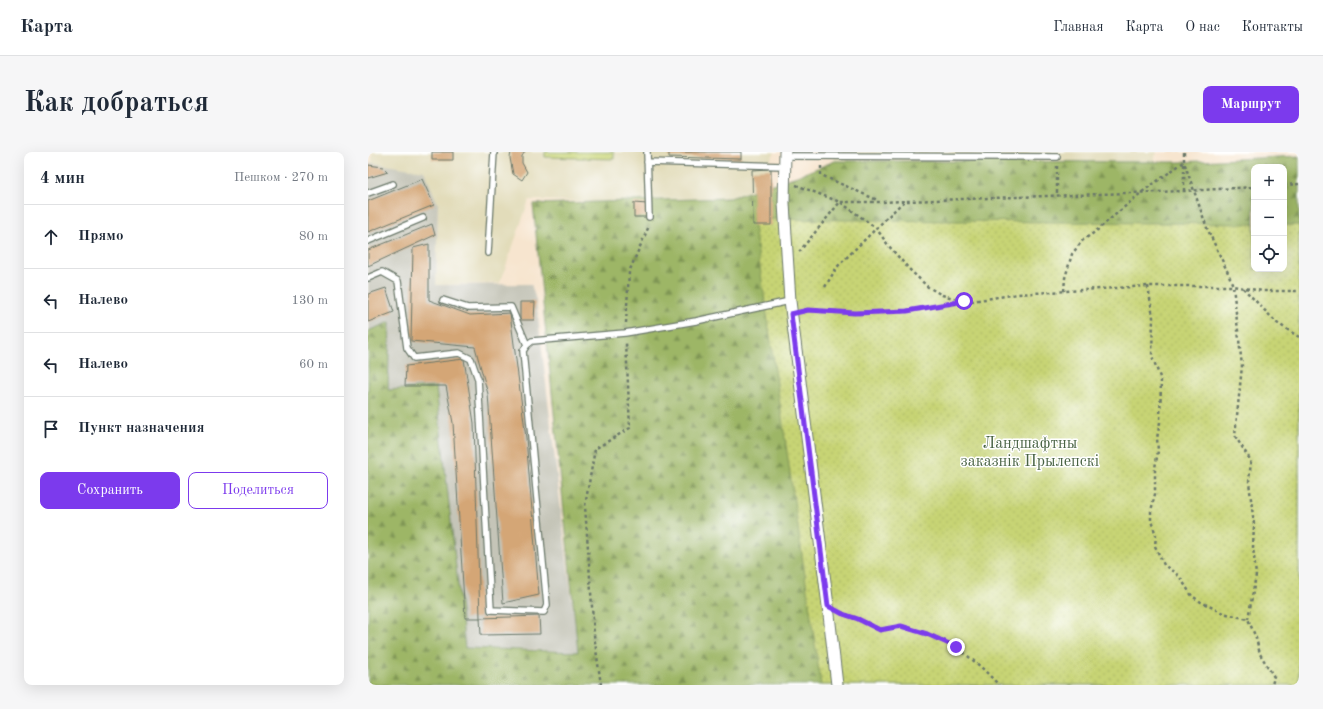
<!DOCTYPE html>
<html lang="ru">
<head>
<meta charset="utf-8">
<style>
	:root { --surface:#fff; --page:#f6f6f7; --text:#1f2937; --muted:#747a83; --line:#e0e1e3; --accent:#7c3aed }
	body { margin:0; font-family:"Old Standard TT",serif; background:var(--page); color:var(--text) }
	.controls { position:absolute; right:12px; top:12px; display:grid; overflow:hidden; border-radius:8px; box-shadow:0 4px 16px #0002 }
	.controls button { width:36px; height:36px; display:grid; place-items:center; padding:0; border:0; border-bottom:1px solid var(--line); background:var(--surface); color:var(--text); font:20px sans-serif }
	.stop { position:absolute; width:12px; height:12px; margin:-9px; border:3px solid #7c3aed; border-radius:50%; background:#fff }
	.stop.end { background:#7c3aed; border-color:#fff; box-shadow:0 1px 4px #0008 }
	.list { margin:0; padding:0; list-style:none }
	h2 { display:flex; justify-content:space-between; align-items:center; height:52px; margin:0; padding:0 16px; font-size:17px }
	h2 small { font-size:13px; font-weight:400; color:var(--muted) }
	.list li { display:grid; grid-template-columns:26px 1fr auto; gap:12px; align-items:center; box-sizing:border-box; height:64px; padding:0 16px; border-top:1px solid var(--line) }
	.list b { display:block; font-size:15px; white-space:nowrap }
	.list em { font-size:13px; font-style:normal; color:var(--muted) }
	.actions { display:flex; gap:8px; padding:12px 16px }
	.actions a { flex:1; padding:9px 0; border:1px solid var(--accent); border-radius:8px; text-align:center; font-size:14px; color:var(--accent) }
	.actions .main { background:var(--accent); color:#fff }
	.icon { flex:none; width:22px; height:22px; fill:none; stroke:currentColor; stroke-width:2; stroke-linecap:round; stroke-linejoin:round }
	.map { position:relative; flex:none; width:931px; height:533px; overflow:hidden; border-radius:8px }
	header { display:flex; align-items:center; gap:24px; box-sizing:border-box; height:56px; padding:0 20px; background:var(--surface); border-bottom:1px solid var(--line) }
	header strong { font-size:19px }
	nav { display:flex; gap:22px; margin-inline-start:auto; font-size:14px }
	.intro { display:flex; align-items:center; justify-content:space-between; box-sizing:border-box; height:96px; padding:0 24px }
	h1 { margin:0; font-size:28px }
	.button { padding:10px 18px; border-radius:8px; background:var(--accent); color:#fff; font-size:14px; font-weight:700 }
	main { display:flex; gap:24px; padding:0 24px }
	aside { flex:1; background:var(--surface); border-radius:8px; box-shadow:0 4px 16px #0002 }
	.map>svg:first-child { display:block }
	.built { fill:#e2dcba }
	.industrial { fill:#c5c5b8 }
	.green { fill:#c7d475; stroke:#738854 }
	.forest { fill:url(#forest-firs); stroke:#5e7a4d; fill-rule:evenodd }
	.park { fill:url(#park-dots); stroke:#738854 }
	.building { fill:#d4a676 }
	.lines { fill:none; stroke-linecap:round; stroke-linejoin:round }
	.service-casing { stroke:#6b786a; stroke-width:8 }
	.minor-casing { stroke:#6b786a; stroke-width:13 }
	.path { stroke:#6b786a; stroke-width:2.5; stroke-dasharray:3 3; stroke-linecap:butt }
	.service { stroke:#fff; stroke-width:5.5 }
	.minor { stroke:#fff; stroke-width:11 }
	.route { stroke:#7c3aed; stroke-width:5 }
	.labels { text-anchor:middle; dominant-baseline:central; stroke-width:3; stroke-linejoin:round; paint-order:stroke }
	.park-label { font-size:16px; fill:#496344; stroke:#fff }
</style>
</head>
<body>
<header>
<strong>Карта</strong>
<nav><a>Главная</a><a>Карта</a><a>О нас</a><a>Контакты</a></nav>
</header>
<div class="intro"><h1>Как добраться</h1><a class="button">Маршрут</a></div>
<main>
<aside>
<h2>4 мин<small>Пешком · 270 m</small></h2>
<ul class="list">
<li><svg class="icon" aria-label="ahead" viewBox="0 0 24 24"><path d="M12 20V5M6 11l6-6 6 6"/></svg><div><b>Прямо</b></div><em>80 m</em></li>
<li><svg class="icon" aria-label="left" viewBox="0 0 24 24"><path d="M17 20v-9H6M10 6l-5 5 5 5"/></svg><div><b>Налево</b></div><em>130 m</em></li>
<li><svg class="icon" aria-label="left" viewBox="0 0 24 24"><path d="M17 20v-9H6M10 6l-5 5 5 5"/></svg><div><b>Налево</b></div><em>60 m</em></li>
<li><svg class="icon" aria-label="arrive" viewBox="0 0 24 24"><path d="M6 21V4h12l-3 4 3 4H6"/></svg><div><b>Пункт назначения</b></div></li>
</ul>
<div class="actions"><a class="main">Сохранить</a><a>Поделиться</a></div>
</aside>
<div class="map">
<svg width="931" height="533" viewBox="0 0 931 533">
	<defs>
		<pattern id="forest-firs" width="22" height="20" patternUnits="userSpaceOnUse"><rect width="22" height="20" fill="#9db666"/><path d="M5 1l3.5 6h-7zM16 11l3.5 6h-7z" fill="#7f9555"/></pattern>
		<pattern id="park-dots" width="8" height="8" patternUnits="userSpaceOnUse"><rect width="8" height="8" fill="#c7d475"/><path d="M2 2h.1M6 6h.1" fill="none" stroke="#aab766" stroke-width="1.8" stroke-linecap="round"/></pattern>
	</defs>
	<rect width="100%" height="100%" fill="#fff"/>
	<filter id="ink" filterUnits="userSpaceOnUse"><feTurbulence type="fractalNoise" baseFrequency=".025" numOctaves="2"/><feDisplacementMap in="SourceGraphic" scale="8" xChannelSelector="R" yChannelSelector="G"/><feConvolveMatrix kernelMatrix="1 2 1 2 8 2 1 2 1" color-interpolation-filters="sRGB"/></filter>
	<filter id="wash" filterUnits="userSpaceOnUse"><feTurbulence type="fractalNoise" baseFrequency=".012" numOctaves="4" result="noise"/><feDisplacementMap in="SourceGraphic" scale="16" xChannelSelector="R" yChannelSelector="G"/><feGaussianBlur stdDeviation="0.9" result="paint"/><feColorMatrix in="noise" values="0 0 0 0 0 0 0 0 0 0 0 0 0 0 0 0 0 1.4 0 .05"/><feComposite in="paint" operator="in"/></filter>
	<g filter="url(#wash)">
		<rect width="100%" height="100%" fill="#f7e5cf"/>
		<path class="built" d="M4,0H407L403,7V73L266,51L161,48L132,131L68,133L70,52L4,11Z
			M465,0H789L785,10L467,9L465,4Z"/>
		<path class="industrial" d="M4,11L56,19L70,52L68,133L163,132L168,148L210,500L179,498L97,496L68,235L20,239L22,170L0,179V12Z"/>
		<path class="green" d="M177,0H246V7L177,5Z"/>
		<path class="forest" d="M931,4V533H0V179L22,170L20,238L68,235L97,496L210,500L165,52L362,46L429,24L467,9L811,10ZM886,15H916V117H886Z"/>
		<path class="park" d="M385,67L886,72V117H916V73H931V533H453Z"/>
		<g id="blocks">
			<path class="building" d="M64,0H85V8H64Z
				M143,0H157L154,4V11L159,20L154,28L145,22L142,6Z
				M301,0H373V7L301,5Z
				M0,13L15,15L20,20L0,26Z
				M403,17V73H385L384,18Z
				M54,27L66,53L0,80V49Z
				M266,51L279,52V65H266Z
				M64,72L67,83L0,114V98Z
				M61,92V148L102,163L142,161L158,286L171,443L135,451L120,242L107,195L43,189L45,96Z
				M18,136L26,160L0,170V142Z
				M152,150H167L166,168H152Z
				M96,207L106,271L112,466H97L85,271L78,234H37L38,214Z
				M171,464L172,482L113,483L112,466Z"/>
		</g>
	</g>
	<g filter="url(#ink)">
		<use href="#blocks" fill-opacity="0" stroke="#6b786a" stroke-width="1"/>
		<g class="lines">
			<g class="service-casing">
				<path id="service" d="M279,0L281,65
					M417,4L689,5
					M279,10L416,14
					M0,41L25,32
					M0,89L55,66
					M120,101L126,0
					M0,126L14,120L30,129L39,196L46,206L91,201L103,207L110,227L123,458L176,460L179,453L155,199L159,193L164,189L257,181L328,169L422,149
					M75,148L100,156L143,155L159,193"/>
			</g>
			<g class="minor-casing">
				<path id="minor" d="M417,0L416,51L422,149L460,454L469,533"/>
			</g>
			<path class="path" d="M453,14V23L509,48
				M689,14V43
				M428,33L472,50H512L816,39L886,35
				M916,33L931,32
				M816,39V0
				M431,100L472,50L508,76L520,93L541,117L560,135L574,143L593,148
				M780,134L785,165L784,204L793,228L792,270L789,286L790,299L787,316V342L783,359V369L788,383L787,394L796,413L811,424L824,444L833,450L855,461L880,467L888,486L892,502L906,525L904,533
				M457,135L469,115L536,49
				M875,136L909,171L931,185
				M696,139L697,126L704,102L715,88L727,80L774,40L816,10L839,76L861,123L865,134L874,214L867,284L883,309L881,330L886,373L885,395L888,423L880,467
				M436,159L440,158L487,161L539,159L650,142L780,134H865L895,139H931
				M258,171L261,120L281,74
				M473,461L490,467L512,478L533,474L559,482L589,495L613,515L631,533
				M0,531L5,533
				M233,533L226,483L217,354L227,297L262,276L258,190"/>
			<use href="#service" class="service"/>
			<use href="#minor" class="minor"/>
		</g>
	</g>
	<g class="lines" filter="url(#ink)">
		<path class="route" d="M588,495L559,482L533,474L512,478L490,467L475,462L460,454L423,162L440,158L487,161L539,159L596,149"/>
	</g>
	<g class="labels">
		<g class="park-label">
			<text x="662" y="292">Ландшафтны<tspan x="662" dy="18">заказнік Прылепскі</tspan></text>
		</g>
	</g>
</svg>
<div class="controls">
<button>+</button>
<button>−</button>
<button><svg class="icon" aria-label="locate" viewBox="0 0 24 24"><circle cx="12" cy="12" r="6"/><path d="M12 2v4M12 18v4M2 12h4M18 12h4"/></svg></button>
</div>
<div class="stop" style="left:596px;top:149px"></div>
<div class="stop end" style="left:588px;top:495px"></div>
</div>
</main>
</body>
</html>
